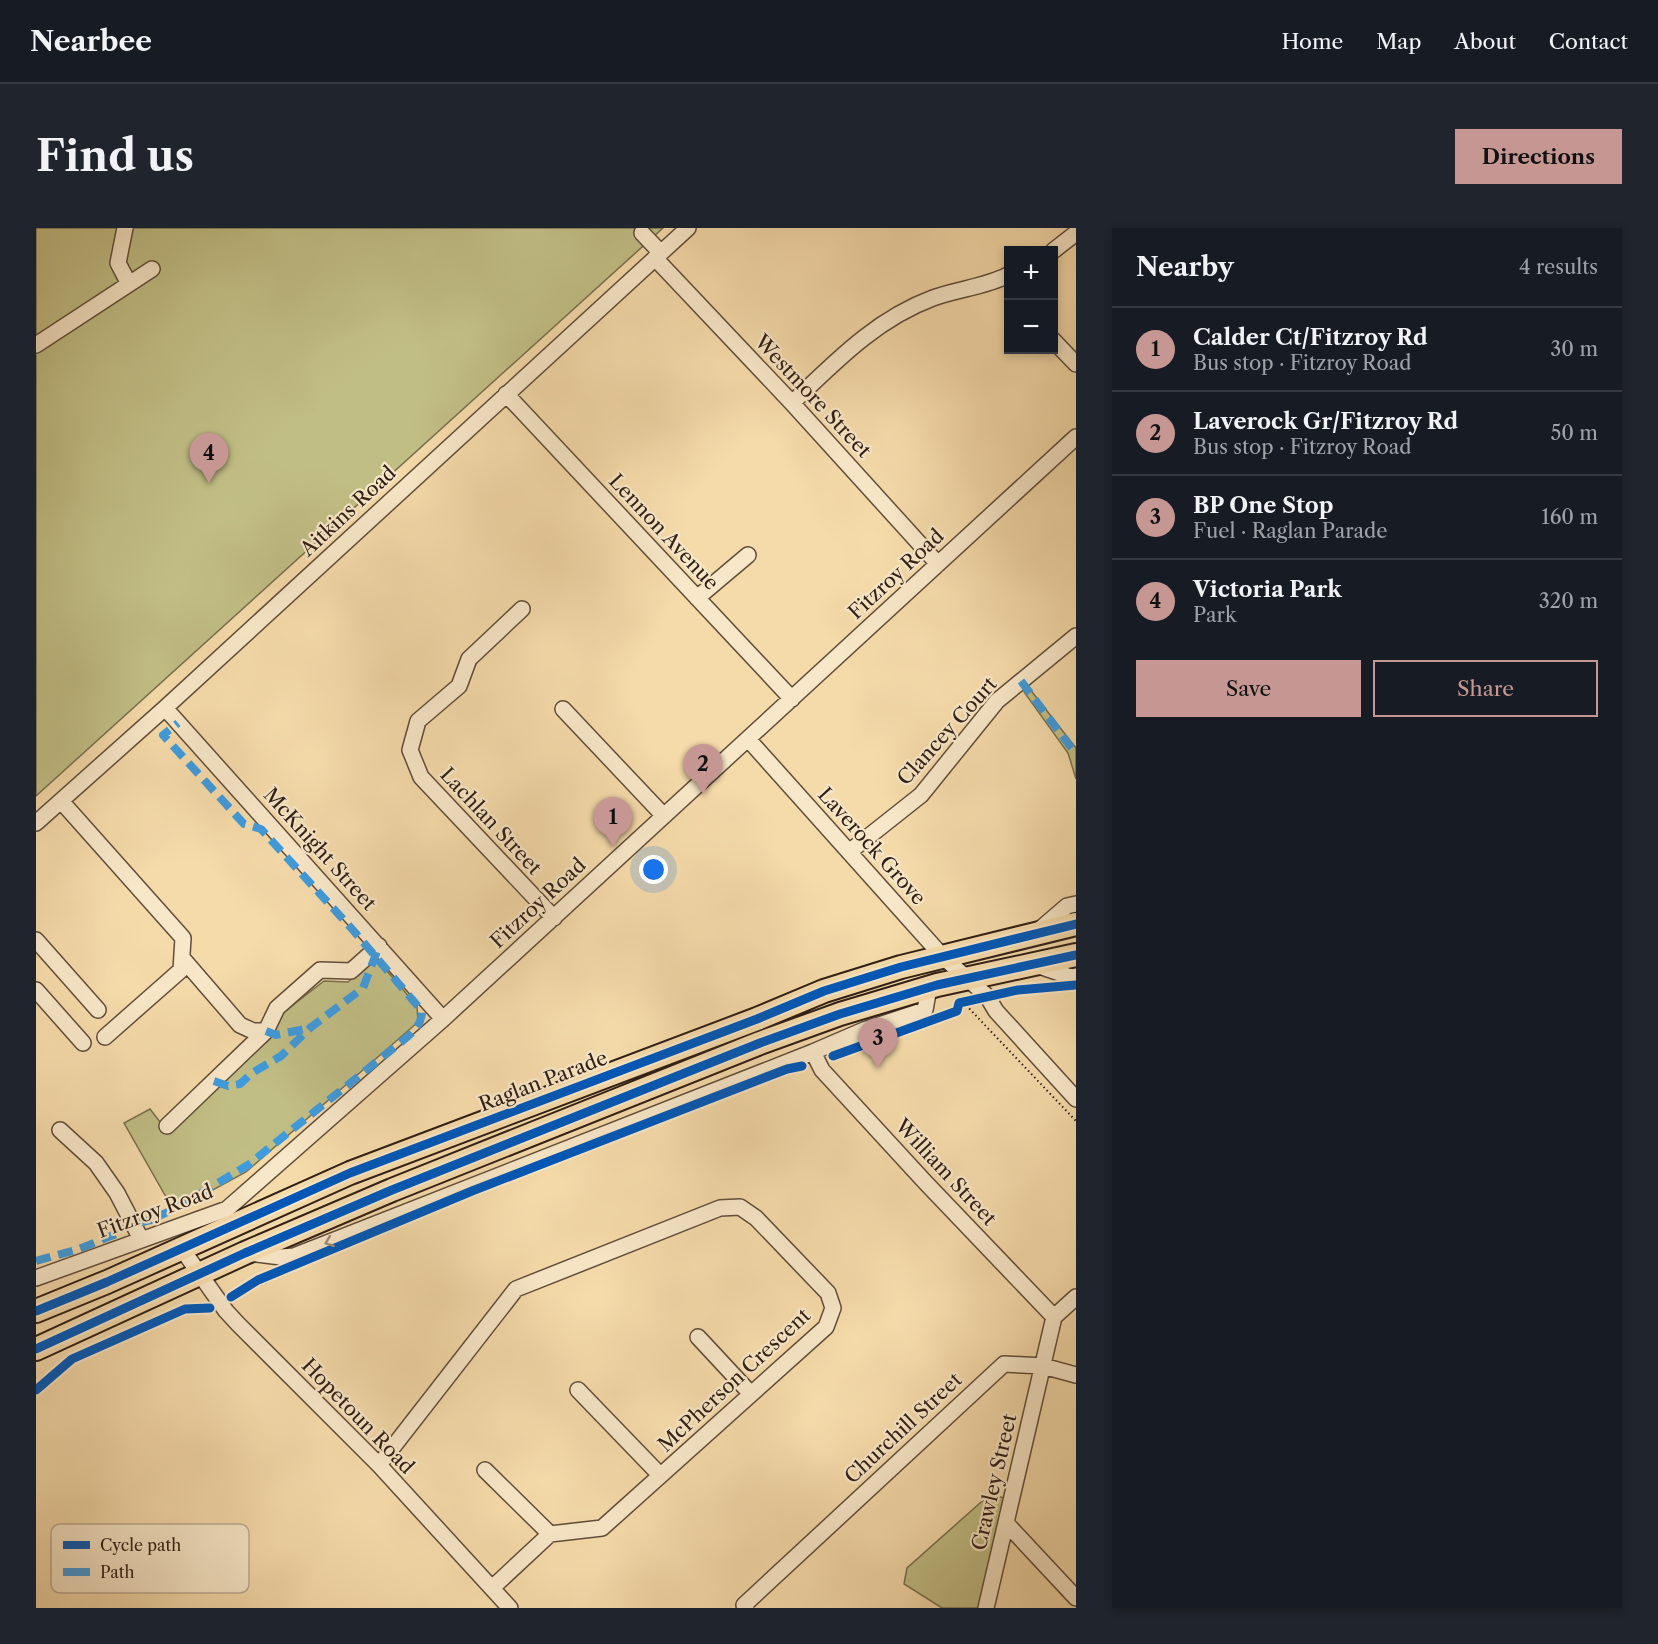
<!DOCTYPE html>
<html lang="en">
<head>
<meta charset="utf-8">
<style>
	:root { --surface:#171b24; --page:#20242c; --text:#f1f3f6; --muted:#9ea1a6; --line:#363941; --accent:#c59692 }
	body { margin:0; font-family:"Libre Caslon Text",serif; background:var(--page); color:var(--text) }
	.controls { position:absolute; right:18px; top:18px; display:grid; overflow:hidden; border-radius:0px; box-shadow:0 3px 9px #0003 }
	.controls button { width:54px; height:54px; display:grid; place-items:center; padding:0; border:0; border-bottom:2px solid var(--line); background:var(--surface); color:var(--text); font:30px sans-serif }
	.you { position:absolute; left:618px; top:642px; width:21px; height:21px; margin:-15px; border:4px solid #fff; border-radius:50%; background:#1a73e8; box-shadow:0 0 0 9px #1a73e833 }
	.badge { display:grid; place-items:center; width:39px; height:39px; border-radius:50%; background:var(--accent); color:#111; font-size:20px; font-weight:700 }
	.pin { position:absolute; translate:-50% -50px; filter:drop-shadow(0 2px 3px #0008) }
	.pin::after { content:''; position:absolute; top:32px; width:21px; height:18px; background:inherit; clip-path:polygon(0 0,100% 0,50% 100%) }
	.list { margin:0; padding:0; list-style:none }
	h2 { display:flex; justify-content:space-between; align-items:center; height:78px; margin:0; padding:0 24px; font-size:26px }
	h2 small { font-size:20px; font-weight:400; color:var(--muted) }
	.list li { display:grid; grid-template-columns:39px 1fr auto; gap:18px; align-items:center; box-sizing:border-box; height:84px; padding:0 24px; border-top:2px solid var(--line) }
	.list b { display:block; font-size:22px; white-space:nowrap }
	.list p { margin:0; font-size:20px; white-space:nowrap; color:var(--muted) }
	.list em { font-size:20px; font-style:normal; color:var(--muted) }
	.actions { display:flex; gap:12px; padding:18px 24px }
	.actions a { flex:1; padding:14px 0; border:2px solid var(--accent); border-radius:0px; text-align:center; font-size:21px; color:var(--accent) }
	.actions .main { background:var(--accent); color:#111 }
	.map { position:relative; flex:none; width:1040px; height:1380px; overflow:hidden; border-radius:0px }
	header { display:flex; align-items:center; gap:36px; box-sizing:border-box; height:84px; padding:0 30px; background:var(--surface); border-bottom:2px solid var(--line) }
	header strong { font-size:28px }
	nav { display:flex; gap:33px; margin-inline-start:auto; font-size:21px }
	.intro { display:flex; align-items:center; justify-content:space-between; box-sizing:border-box; height:144px; padding:0 36px }
	h1 { margin:0; font-size:42px }
	.button { padding:15px 27px; border-radius:0px; background:var(--accent); color:#111; font-size:21px; font-weight:700 }
	main { display:flex; gap:36px; padding:0 36px }
	aside { flex:1; background:var(--surface); border-radius:0px; box-shadow:0 3px 9px #0003 }
	.map>svg:first-child { display:block }
	.green { fill:#c1be85; stroke:#786e4c; stroke-width:1.5 }
	.lines { fill:none; stroke-linecap:round; stroke-linejoin:round }
	.minor-casing { stroke:#614d3a; stroke-width:18 }
	.highway-casing { stroke:#301e14; stroke-width:26 }
	.path { stroke:#301e14; stroke-width:2; stroke-dasharray:1.5 3; stroke-linecap:butt }
	.minor { stroke:#f8e7c8; stroke-width:15 }
	.highway { stroke:#f5daaa; stroke-width:22 }
	.quiet { stroke:#3e9bde; stroke-width:8; stroke-dasharray:15 8; stroke-linecap:butt }
	.cycleway-casing { stroke:#f8e7c8; stroke-width:13 }
	.cycleway { stroke:#0057b8; stroke-width:9 }
	.oneway { stroke:#9e8d77 }
	.labels { text-anchor:middle; dominant-baseline:central; stroke-width:4.5; stroke-linejoin:round; paint-order:stroke }
	.street-label { font-size:20px; fill:#301e14; stroke:#f8e7c8 }
	.key { fill:#f8e7c8; stroke:#bcab92; stroke-width:1.5 }
	.key-label { font-size:16px; fill:#301e14 }
</style>
</head>
<body>
<header>
<strong>Nearbee</strong>
<nav><a>Home</a><a>Map</a><a>About</a><a>Contact</a></nav>
</header>
<div class="intro"><h1>Find us</h1><a class="button">Directions</a></div>
<main>
<div class="map">
<svg width="1040" height="1380" viewBox="0 0 1040 1380">
	<rect width="100%" height="100%" fill="#f5daaa"/>
	<filter id="stains"><feTurbulence type="fractalNoise" baseFrequency=".00333" numOctaves="4"/><feColorMatrix values="0 0 0 0 .2 0 0 0 0 .09 0 0 0 0 .02 0 0 0 .5 -.17"/></filter>
	<radialGradient id="worn" r=".72"><stop offset=".6" stop-color="#630" stop-opacity="0"/><stop offset="1" stop-color="#630" stop-opacity=".3"/></radialGradient>
	<path class="green" d="M0,0H627L0,568Z
		M993,460L1040,520V551L1032,525L988,464Z
		M339,729L381,778L382,794L210,944L138,983L88,895L114,881L131,903L234,811L248,784L288,753L312,754Z
		M953,1267L976,1271L950,1380H906L868,1356L871,1340Z"/>
	<g class="lines">
		<g class="minor-casing">
			<path id="minor" d="M89,0L82,35L93,56
				M606,5L625,25
				M1017,23L1040,5
				M619,30L756,175L902,336
				M1017,112L1040,136
				M0,117L116,41
				M470,166L756,471
				M756,175C799,134 840,91 897,70C921,61 949,59 972,47
				M661,370L712,327
				M486,381L433,431L423,458L382,493L374,522L385,549L518,690
				M129,480L407,791
				M527,481L628,588
				M712,511L907,729L951,768L960,783L1040,871
				M25,573L147,710L145,742L69,809
				M0,595L129,480L652,0
				M813,624L885,567L961,473L1040,408
				M1002,703L1031,678L1040,676
				M0,712L62,782
				M147,731L204,797L217,803H230
				M1000,737L1035,749L1040,748
				M0,762L47,815
				M777,824L786,842L889,954L1018,1089
				M131,898L230,803L241,780L284,742L315,743L343,718
				M24,902L60,935L81,965L105,1011
				M146,1021L190,1083L202,1096L343,1237L474,1380
				M212,1025L245,1029L258,1028L777,824L828,802L889,782L893,760
				M0,1050L191,981L407,791L1040,209
				M662,1109L715,1166
				M542,1162L624,1247
				M343,1237L480,1061L684,980L704,979L720,990L792,1065L797,1080L790,1099L566,1300L514,1306L456,1360
				M449,1242L514,1306
				M970,1295L1040,1370
				M710,1380L708,1377L968,1136L1007,1138L1040,1147
				M950,1380L1018,1089L1040,1069"/>
		</g>
		<g class="highway-casing">
			<path id="highway" d="M0,1083L71,1054L314,945L721,791L788,763L865,739L1040,696
				M0,1121L209,1025L356,962L724,815L804,786L901,757L1040,727"/>
		</g>
		<path class="path" d="M927,774L1040,893
			M196,1069L257,1043"/>
		<use href="#minor" class="minor"/>
		<use href="#highway" class="highway"/>
		<path class="quiet" d="M985,453L1040,526
			M230,803L240,807L274,800
			M178,853L192,858L204,856L216,845L245,828L274,800L327,760L343,718
			M0,1033L43,1021L80,1006L84,996L100,989L106,994L115,992L138,981L212,937L359,819C371,809 386,800 386,783L316,701L225,601L208,596L127,507L142,495"/>
		<g class="cycleway-casing">
			<path id="cycleway" d="M797,828L921,783L923,775L982,762L1040,757
				M195,1069L222,1052L436,963L751,841L766,838
				M0,1083L71,1054L314,945L721,791L788,763L865,739L1040,696
				M0,1121L209,1025L356,962L724,815L804,786L901,757L1040,727
				M0,1162L36,1131L149,1081L174,1080"/>
		</g>
		<use href="#cycleway" class="cycleway"/>
	</g>
	<defs><path id="oneway-chevron" d="M-2-3.5L2.5 0L-2 3.5" fill="none" stroke-width="1.6" stroke-linecap="round" stroke-linejoin="round" transform="scale(1.5)"/></defs>
	<use class="oneway" href="#oneway-chevron" transform="translate(293 1014) rotate(159)"/>
	<g class="labels">
		<g class="street-label">
			<text transform="translate(777 168) rotate(47)">Westmore Street</text>
			<text transform="translate(312 283) rotate(-43)">Aitkins Road</text>
			<text transform="translate(628 304) rotate(47)">Lennon Avenue</text>
			<text transform="translate(860 346) rotate(-43)">Fitzroy Road</text>
			<text transform="translate(911 503) rotate(-48)">Clancey Court</text>
			<text transform="translate(455 593) rotate(47)">Lachlan Street</text>
			<text transform="translate(836 618) rotate(48)">Laverock Grove</text>
			<text transform="translate(284 621) rotate(48)">McKnight Street</text>
			<text transform="translate(502 675) rotate(-43)">Fitzroy Road</text>
			<text transform="translate(507 853) rotate(-21)">Raglan Parade</text>
			<text transform="translate(910 944) rotate(47)">William Street</text>
			<text transform="translate(119 983) rotate(-20)">Fitzroy Road</text>
			<text transform="translate(698 1152) rotate(-43)">McPherson Crescent</text>
			<text transform="translate(322 1188) rotate(46)">Hopetoun Road</text>
			<text transform="translate(867 1200) rotate(-43)">Churchill Street</text>
			<text transform="translate(958 1254) rotate(-77)">Crawley Street</text>
		</g>
	</g>
	<rect x="15" y="1296" width="198" height="69" rx="9" class="key"/>
	<rect x="27" y="1313" width="27" height="8" fill="#0057b8"/>
	<rect x="27" y="1340" width="27" height="8" fill="#3e9bde"/>
	<g class="key-label">
		<text x="64" y="1323">Cycle path</text>
		<text x="64" y="1350">Path</text>
	</g>
	<rect width="100%" height="100%" filter="url(#stains)"/>
	<rect width="100%" height="100%" fill="url(#worn)"/>
</svg>
<div class="controls">
<button>+</button>
<button>−</button>
</div>
<div class="you"></div>
<div class="pin badge" style="left:577px;top:619px">1</div>
<div class="pin badge" style="left:667px;top:566px">2</div>
<div class="pin badge" style="left:842px;top:840px">3</div>
<div class="pin badge" style="left:173px;top:255px">4</div>
</div>
<aside>
<h2>Nearby<small>4 results</small></h2>
<ul class="list">
<li><span class="badge">1</span><div><b>Calder Ct/Fitzroy Rd</b><p>Bus stop · Fitzroy Road</p></div><em>30 m</em></li>
<li><span class="badge">2</span><div><b>Laverock Gr/Fitzroy Rd</b><p>Bus stop · Fitzroy Road</p></div><em>50 m</em></li>
<li><span class="badge">3</span><div><b>BP One Stop</b><p>Fuel · Raglan Parade</p></div><em>160 m</em></li>
<li><span class="badge">4</span><div><b>Victoria Park</b><p>Park</p></div><em>320 m</em></li>
</ul>
<div class="actions"><a class="main">Save</a><a>Share</a></div>
</aside>
</main>
</body>
</html>
